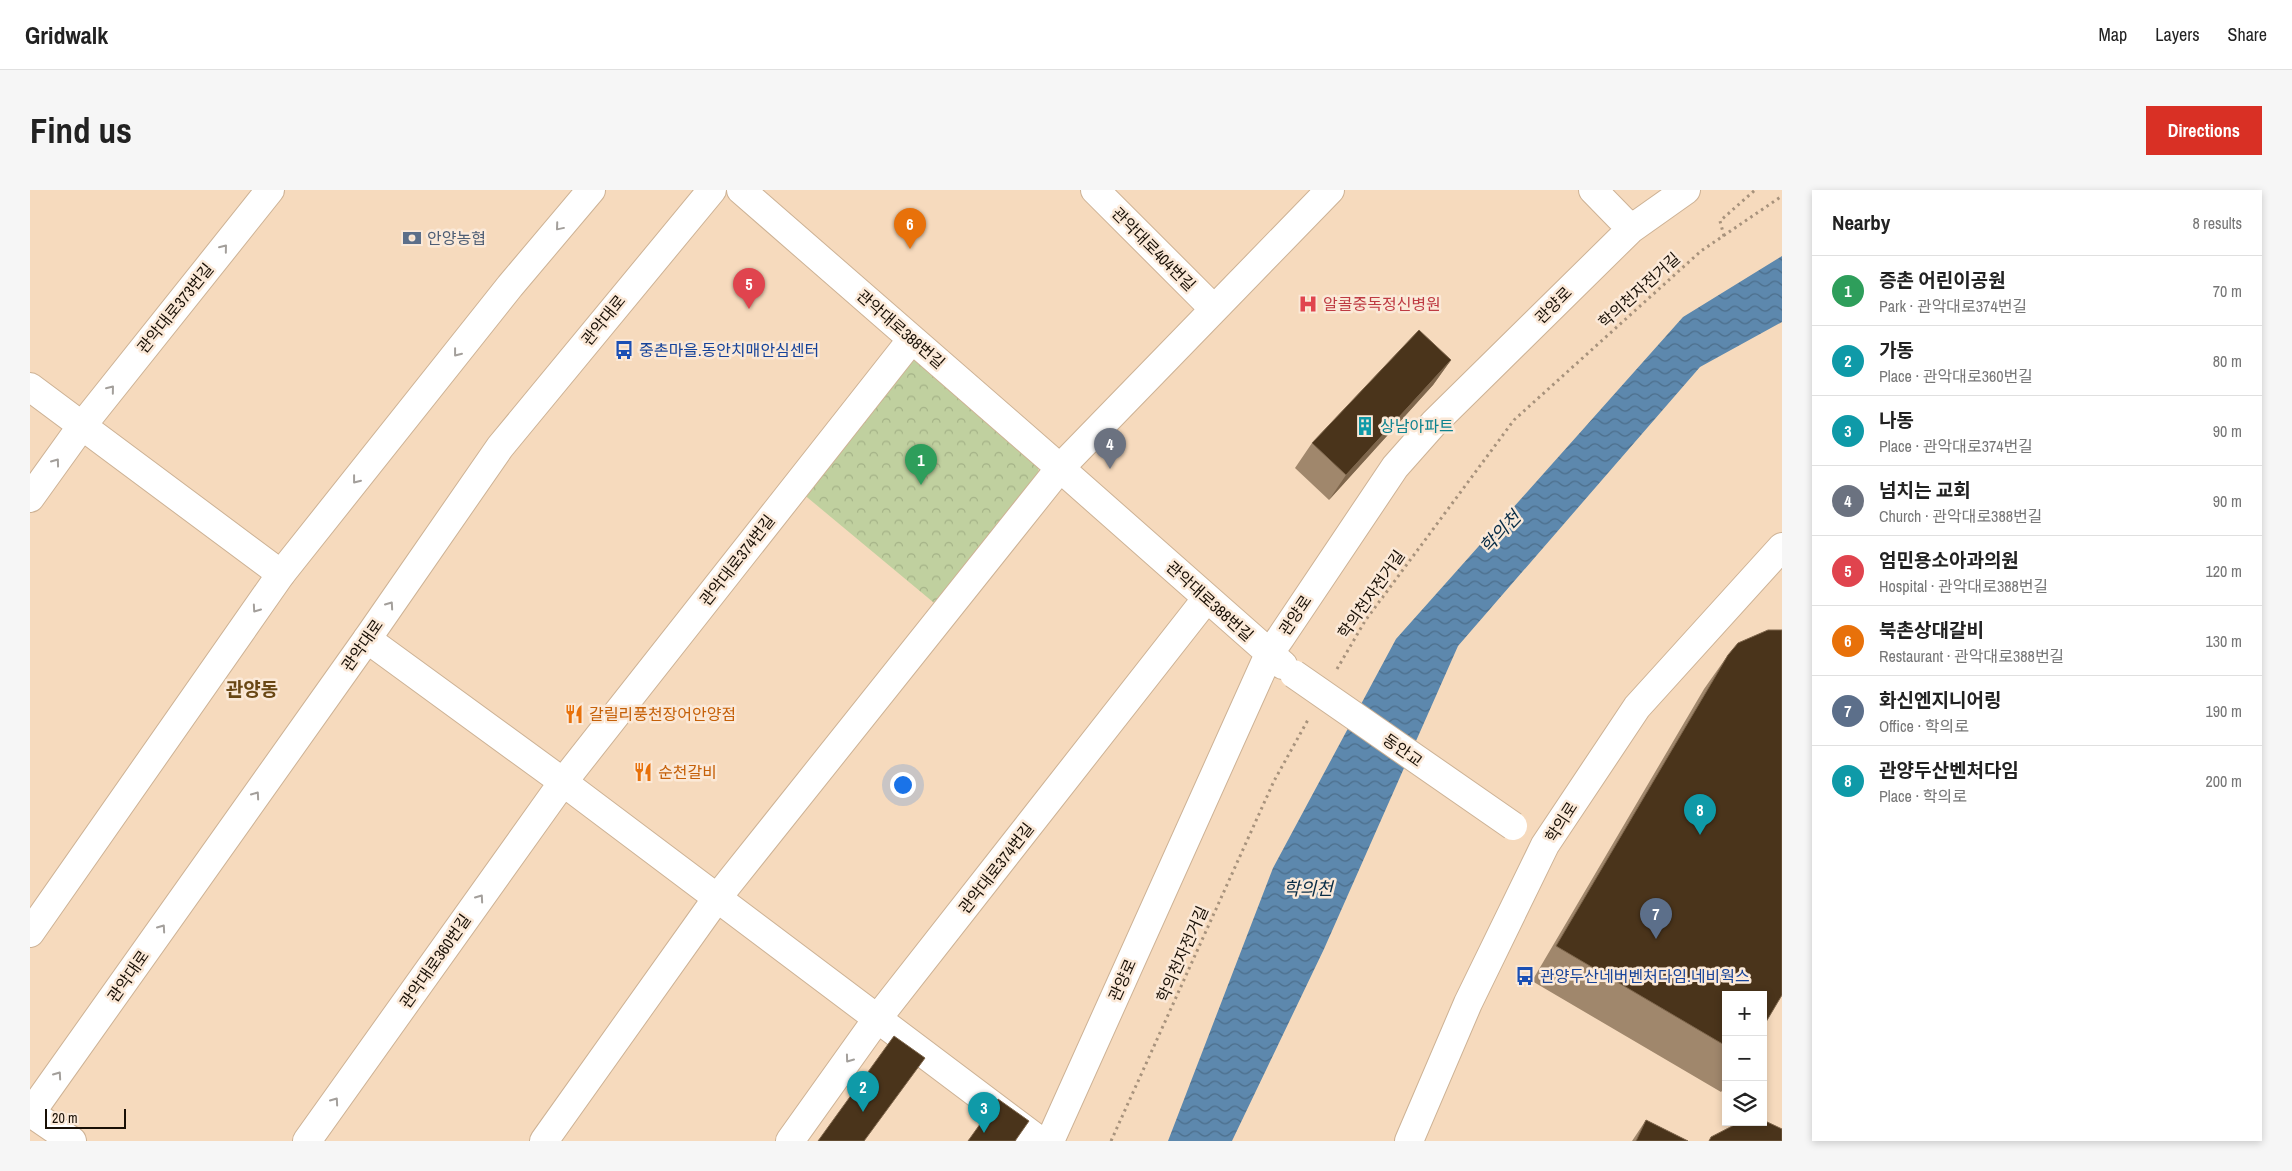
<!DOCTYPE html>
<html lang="en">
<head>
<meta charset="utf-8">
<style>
	:root { --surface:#fff; --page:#f6f6f6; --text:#222; --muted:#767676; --line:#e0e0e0; --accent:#d93025 }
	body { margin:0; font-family:"Archivo Narrow","Noto Sans KR",sans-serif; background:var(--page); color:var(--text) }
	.controls { position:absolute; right:15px; bottom:15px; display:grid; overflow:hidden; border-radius:0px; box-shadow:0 2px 8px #0003 }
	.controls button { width:45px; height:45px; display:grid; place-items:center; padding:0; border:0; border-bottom:1px solid var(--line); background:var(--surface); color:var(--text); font:25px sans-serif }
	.scale { position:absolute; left:15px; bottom:12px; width:81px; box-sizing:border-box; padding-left:5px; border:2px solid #191006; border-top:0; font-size:14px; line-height:18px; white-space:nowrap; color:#191006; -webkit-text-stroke:4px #fbe9d8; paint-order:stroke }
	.you { position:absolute; left:872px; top:594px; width:18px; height:18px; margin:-12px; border:4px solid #fff; border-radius:50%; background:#1a73e8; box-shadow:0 0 0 8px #1a73e833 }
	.badge { display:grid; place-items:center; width:32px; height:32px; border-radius:50%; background:var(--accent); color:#fff; font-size:16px; font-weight:700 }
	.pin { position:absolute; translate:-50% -41px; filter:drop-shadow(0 1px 2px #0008) }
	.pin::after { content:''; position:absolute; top:26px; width:18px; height:15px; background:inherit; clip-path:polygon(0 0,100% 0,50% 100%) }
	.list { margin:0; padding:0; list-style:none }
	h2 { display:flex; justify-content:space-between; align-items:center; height:65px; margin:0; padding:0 20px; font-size:21px }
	h2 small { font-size:16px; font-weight:400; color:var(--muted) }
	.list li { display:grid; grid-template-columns:32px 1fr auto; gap:15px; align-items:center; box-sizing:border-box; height:70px; padding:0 20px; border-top:1px solid var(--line) }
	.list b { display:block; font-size:19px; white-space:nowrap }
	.list p { margin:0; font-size:16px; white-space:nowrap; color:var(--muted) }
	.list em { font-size:16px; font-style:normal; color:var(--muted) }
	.icon { flex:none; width:28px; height:28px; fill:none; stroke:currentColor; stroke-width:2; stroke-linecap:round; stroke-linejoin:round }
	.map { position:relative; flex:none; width:1752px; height:951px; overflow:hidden; border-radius:0px }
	header { display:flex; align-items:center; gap:30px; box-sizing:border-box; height:70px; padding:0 25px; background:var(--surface); border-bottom:1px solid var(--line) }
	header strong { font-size:24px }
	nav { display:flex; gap:28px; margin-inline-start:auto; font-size:18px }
	.intro { display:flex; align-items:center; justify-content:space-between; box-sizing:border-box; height:120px; padding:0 30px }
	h1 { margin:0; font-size:35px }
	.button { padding:12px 22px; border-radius:0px; background:var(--accent); color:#fff; font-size:18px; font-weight:700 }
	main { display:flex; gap:30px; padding:0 30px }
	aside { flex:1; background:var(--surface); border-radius:0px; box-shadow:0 2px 8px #0003 }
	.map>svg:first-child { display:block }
	.park { fill:url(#park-crowns) }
	.water { fill:url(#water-waves) }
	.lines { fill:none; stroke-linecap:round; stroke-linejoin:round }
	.minor-casing { stroke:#cdb295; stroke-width:30 }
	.major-casing { stroke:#cdb295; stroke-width:30 }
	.path { stroke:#a7927c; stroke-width:3; stroke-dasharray:2.5 4; stroke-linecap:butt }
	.minor { stroke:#fff; stroke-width:28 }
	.major { stroke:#fff; stroke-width:28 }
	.minor-bridge-casing { stroke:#cdb295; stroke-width:30; stroke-linecap:butt }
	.minor-bridge { stroke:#fff; stroke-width:28 }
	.wall { fill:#a0876c }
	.shaded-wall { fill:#7e664c }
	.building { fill:#4a341b; stroke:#7e664c }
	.oneway { stroke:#a39f9b }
	.labels { text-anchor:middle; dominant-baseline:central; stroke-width:5; stroke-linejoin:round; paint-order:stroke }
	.service-label { font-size:16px; fill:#4e5e75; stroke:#fbe9d8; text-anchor:start }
	.street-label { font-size:16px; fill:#191006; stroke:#fbe9d8 }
	.health-label { font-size:16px; fill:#be3a42; stroke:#fbe9d8; text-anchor:start }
	.transit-label { font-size:16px; fill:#164399; stroke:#fbe9d8; text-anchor:start }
	.culture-label { font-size:16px; fill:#0d838f; stroke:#fbe9d8; text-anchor:start }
	.food-label { font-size:16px; fill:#c56008; stroke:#fbe9d8; text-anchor:start }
	.water-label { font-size:18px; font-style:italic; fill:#082c46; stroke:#fbe9d8 }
	.quarter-label { font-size:19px; font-weight:bold; fill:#694714; stroke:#fbe9d8 }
</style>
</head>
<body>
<header>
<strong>Gridwalk</strong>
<nav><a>Map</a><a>Layers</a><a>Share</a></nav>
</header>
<div class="intro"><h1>Find us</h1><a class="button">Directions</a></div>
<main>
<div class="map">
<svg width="1752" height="951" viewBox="0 0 1752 951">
	<defs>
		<pattern id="park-crowns" width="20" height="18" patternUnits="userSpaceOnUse" patternTransform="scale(1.25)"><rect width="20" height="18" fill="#c0d09f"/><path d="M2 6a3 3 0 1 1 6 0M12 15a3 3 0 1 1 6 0" fill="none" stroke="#a4b287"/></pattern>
		<pattern id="water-waves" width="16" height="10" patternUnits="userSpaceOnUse" patternTransform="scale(1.25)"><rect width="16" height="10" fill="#5d88ad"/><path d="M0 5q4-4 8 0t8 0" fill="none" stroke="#4c6e8b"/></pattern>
	</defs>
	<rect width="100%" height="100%" fill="#f6dabd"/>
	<path class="park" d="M886,169L1008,278L1010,286L909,417L772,303L879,171Z"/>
	<path class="water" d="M1752,66V132L1670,177L1428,456L1294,759L1202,951H1138L1243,678L1366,449L1653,127Z"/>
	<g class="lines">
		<g class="minor-casing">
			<path id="minor" d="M711,0L1030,278L1253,475
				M1065,0L1184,119
				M1563,0L1601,39
				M0,197L251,384
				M0,308L51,237L240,0
				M337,449L533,592L1010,951
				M1,923L42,951
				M277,951L533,592L882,149
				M514,951L687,708L1030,278L1300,0
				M760,951L847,829L1177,408
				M1020,951L1239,464L1251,447L1365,277L1404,233L1601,39L1656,0
				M1379,951L1438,813L1515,655L1607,517L1752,357"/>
		</g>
		<g class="major-casing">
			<path id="major" d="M0,743L251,384L480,96L561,0
				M0,924L337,449L470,257L682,0"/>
		</g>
		<path class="path" d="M1694,46L1690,31L1725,0
			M1307,479L1335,431L1484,230L1671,61L1752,6
			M1081,951L1244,591L1279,528"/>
		<use href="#minor" class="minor"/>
		<use href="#major" class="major"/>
		<g class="minor-bridge-casing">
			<path id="minor-bridge" d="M1264,484L1483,636"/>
		</g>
		<use href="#minor-bridge" class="minor-bridge"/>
	</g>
	<path class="wall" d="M1421,170L1403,195L1299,310L1265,278L1282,253Z
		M1698,465L1696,896L1691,902L1502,791L1674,499Z
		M1616,930L1658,951H1602Z"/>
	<path class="shaded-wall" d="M1421,170L1403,195L1299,310L1316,285Z"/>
	<path class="building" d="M1389,140L1421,170L1316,285L1282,253Z
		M1738,440H1752V805L1733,837V805H1696V856L1526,756L1698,465L1708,453Z
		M864,846L895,868L834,951H788Z
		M968,909L999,931L985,951H938Z
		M1616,930L1658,951H1606Z
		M1733,930L1752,939V951H1679L1681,947L1710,932H1733Z"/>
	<defs><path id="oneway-chevron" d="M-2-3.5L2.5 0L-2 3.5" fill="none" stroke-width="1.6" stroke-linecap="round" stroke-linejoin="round" transform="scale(1.25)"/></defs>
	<g class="oneway">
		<use href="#oneway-chevron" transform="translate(529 37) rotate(130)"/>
		<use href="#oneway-chevron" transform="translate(194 58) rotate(-51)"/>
		<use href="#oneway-chevron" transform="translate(427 163) rotate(128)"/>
		<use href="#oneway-chevron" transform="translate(81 199) rotate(-51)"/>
		<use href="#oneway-chevron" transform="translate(26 272) rotate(-54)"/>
		<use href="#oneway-chevron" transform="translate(326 290) rotate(128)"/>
		<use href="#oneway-chevron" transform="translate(360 415) rotate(-55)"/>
		<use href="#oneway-chevron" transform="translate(226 419) rotate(125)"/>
		<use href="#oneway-chevron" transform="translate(226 605) rotate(-55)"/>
		<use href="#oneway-chevron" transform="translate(450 708) rotate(-55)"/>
		<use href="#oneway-chevron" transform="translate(132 738) rotate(-55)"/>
		<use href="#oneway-chevron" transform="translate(819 869) rotate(126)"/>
		<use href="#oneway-chevron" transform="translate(28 885) rotate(-55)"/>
		<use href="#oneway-chevron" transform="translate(305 911) rotate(-55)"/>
	</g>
	<defs>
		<g id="bank-bare" transform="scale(1.5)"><path d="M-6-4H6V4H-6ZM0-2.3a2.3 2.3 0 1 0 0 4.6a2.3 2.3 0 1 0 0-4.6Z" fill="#5c6f8a" stroke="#fbe9d8" stroke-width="2.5" paint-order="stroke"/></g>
		<g id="hospital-bare" transform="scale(1.5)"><path d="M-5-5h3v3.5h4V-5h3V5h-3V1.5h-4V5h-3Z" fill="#e0444e" stroke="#fbe9d8" stroke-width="2.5" paint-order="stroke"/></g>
		<g id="bus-bare" transform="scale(1.5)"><path d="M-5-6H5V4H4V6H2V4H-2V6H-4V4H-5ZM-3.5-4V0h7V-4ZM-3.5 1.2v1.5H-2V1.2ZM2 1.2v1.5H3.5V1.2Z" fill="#1a4fb4" stroke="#fbe9d8" stroke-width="2.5" paint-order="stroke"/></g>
		<g id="building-bare" transform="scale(1.5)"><path d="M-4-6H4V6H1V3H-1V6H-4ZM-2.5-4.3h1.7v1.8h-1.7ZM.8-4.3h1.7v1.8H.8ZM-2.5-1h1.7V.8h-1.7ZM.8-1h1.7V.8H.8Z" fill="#0f9aa8" stroke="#fbe9d8" stroke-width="2.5" paint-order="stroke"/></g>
		<g id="restaurant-bare" transform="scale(1.5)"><path d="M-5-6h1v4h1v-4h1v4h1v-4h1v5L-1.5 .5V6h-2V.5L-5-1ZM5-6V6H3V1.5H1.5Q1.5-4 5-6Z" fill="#e8710a" stroke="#fbe9d8" stroke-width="2.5" paint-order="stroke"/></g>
	</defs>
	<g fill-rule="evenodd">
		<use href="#bank-bare" x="382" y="48"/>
		<use href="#hospital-bare" x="1278" y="114"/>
		<use href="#bus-bare" x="594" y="160"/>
		<use href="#building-bare" x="1335" y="236"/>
		<use href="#restaurant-bare" x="544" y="524"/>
		<use href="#restaurant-bare" x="613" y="582"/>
		<use href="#bus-bare" x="1495" y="786"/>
	</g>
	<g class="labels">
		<g class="service-label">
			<text x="397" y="48">안양농협</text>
		</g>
		<g class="street-label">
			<text transform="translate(1124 59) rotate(45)">관악대로404번길</text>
			<text transform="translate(1609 100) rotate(-42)">학의천자전거길</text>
			<text transform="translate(1523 115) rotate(-45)">관양로</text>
			<text transform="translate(145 118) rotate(-51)">관악대로373번길</text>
			<text transform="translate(573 130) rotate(-51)">관악대로</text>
			<text transform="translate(871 139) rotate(41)">관악대로388번길</text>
			<text transform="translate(707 370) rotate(-52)">관악대로374번길</text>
			<text transform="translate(1341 404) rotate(-55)">학의천자전거길</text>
			<text transform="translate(1180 411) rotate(42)">관악대로388번길</text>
			<text transform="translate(1265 425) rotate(-56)">관양로</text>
			<text transform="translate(332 455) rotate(-55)">관악대로</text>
			<text transform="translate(1373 560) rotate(35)">동안교</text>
			<text transform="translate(1531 632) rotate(-57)">학의로</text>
			<text transform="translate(966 678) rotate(-52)">관악대로374번길</text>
			<text transform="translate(1152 764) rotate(-66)">학의천자전거길</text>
			<text transform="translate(405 771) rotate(-55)">관악대로360번길</text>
			<text transform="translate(98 786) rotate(-55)">관악대로</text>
			<text transform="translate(1092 790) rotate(-66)">관양로</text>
		</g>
		<g class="health-label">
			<text x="1293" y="114">알콜중독정신병원</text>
		</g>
		<g class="transit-label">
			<text x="609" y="160">중촌마을.동안치매안심센터</text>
			<text x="1510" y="786">관양두산네버벤처다임.네비웍스</text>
		</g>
		<g class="culture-label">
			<text x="1350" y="236">상남아파트</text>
		</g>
		<g class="food-label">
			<text x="559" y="524">갈릴리풍천장어안양점</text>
			<text x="628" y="582">순천갈비</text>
		</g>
		<g class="water-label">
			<text transform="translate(1470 342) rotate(-47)">학의천</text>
			<text x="1278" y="698">학의천</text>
		</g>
		<g class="quarter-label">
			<text x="222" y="499">관양동</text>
		</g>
	</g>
</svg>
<div class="controls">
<button>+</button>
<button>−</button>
<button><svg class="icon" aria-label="layers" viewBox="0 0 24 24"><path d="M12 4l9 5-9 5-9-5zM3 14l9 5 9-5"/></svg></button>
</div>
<div class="scale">20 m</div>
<div class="you"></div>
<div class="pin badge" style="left:891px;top:295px;background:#2e9e5b">1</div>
<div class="pin badge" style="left:833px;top:922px;background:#0f9aa8">2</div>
<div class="pin badge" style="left:954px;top:943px;background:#0f9aa8">3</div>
<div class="pin badge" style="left:1080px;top:279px;background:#6b7280">4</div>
<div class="pin badge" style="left:719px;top:119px;background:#e0444e">5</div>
<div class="pin badge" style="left:880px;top:59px;background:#e8710a">6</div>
<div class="pin badge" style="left:1626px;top:749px;background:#5c6f8a">7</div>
<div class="pin badge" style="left:1670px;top:645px;background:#0f9aa8">8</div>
</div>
<aside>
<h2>Nearby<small>8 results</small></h2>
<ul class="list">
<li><span class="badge" style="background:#2e9e5b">1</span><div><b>증촌 어린이공원</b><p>Park · 관악대로374번길</p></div><em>70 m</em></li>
<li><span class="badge" style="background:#0f9aa8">2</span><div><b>가동</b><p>Place · 관악대로360번길</p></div><em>80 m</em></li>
<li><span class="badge" style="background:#0f9aa8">3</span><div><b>나동</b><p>Place · 관악대로374번길</p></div><em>90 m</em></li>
<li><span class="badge" style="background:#6b7280">4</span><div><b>넘치는 교회</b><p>Church · 관악대로388번길</p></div><em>90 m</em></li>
<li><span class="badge" style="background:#e0444e">5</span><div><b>엄민용소아과의원</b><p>Hospital · 관악대로388번길</p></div><em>120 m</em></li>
<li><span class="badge" style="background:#e8710a">6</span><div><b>북촌상대갈비</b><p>Restaurant · 관악대로388번길</p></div><em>130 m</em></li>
<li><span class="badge" style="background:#5c6f8a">7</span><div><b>화신엔지니어링</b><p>Office · 학의로</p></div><em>190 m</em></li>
<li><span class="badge" style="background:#0f9aa8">8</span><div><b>관양두산벤처다임</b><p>Place · 학의로</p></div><em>200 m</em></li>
</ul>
</aside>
</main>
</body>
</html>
